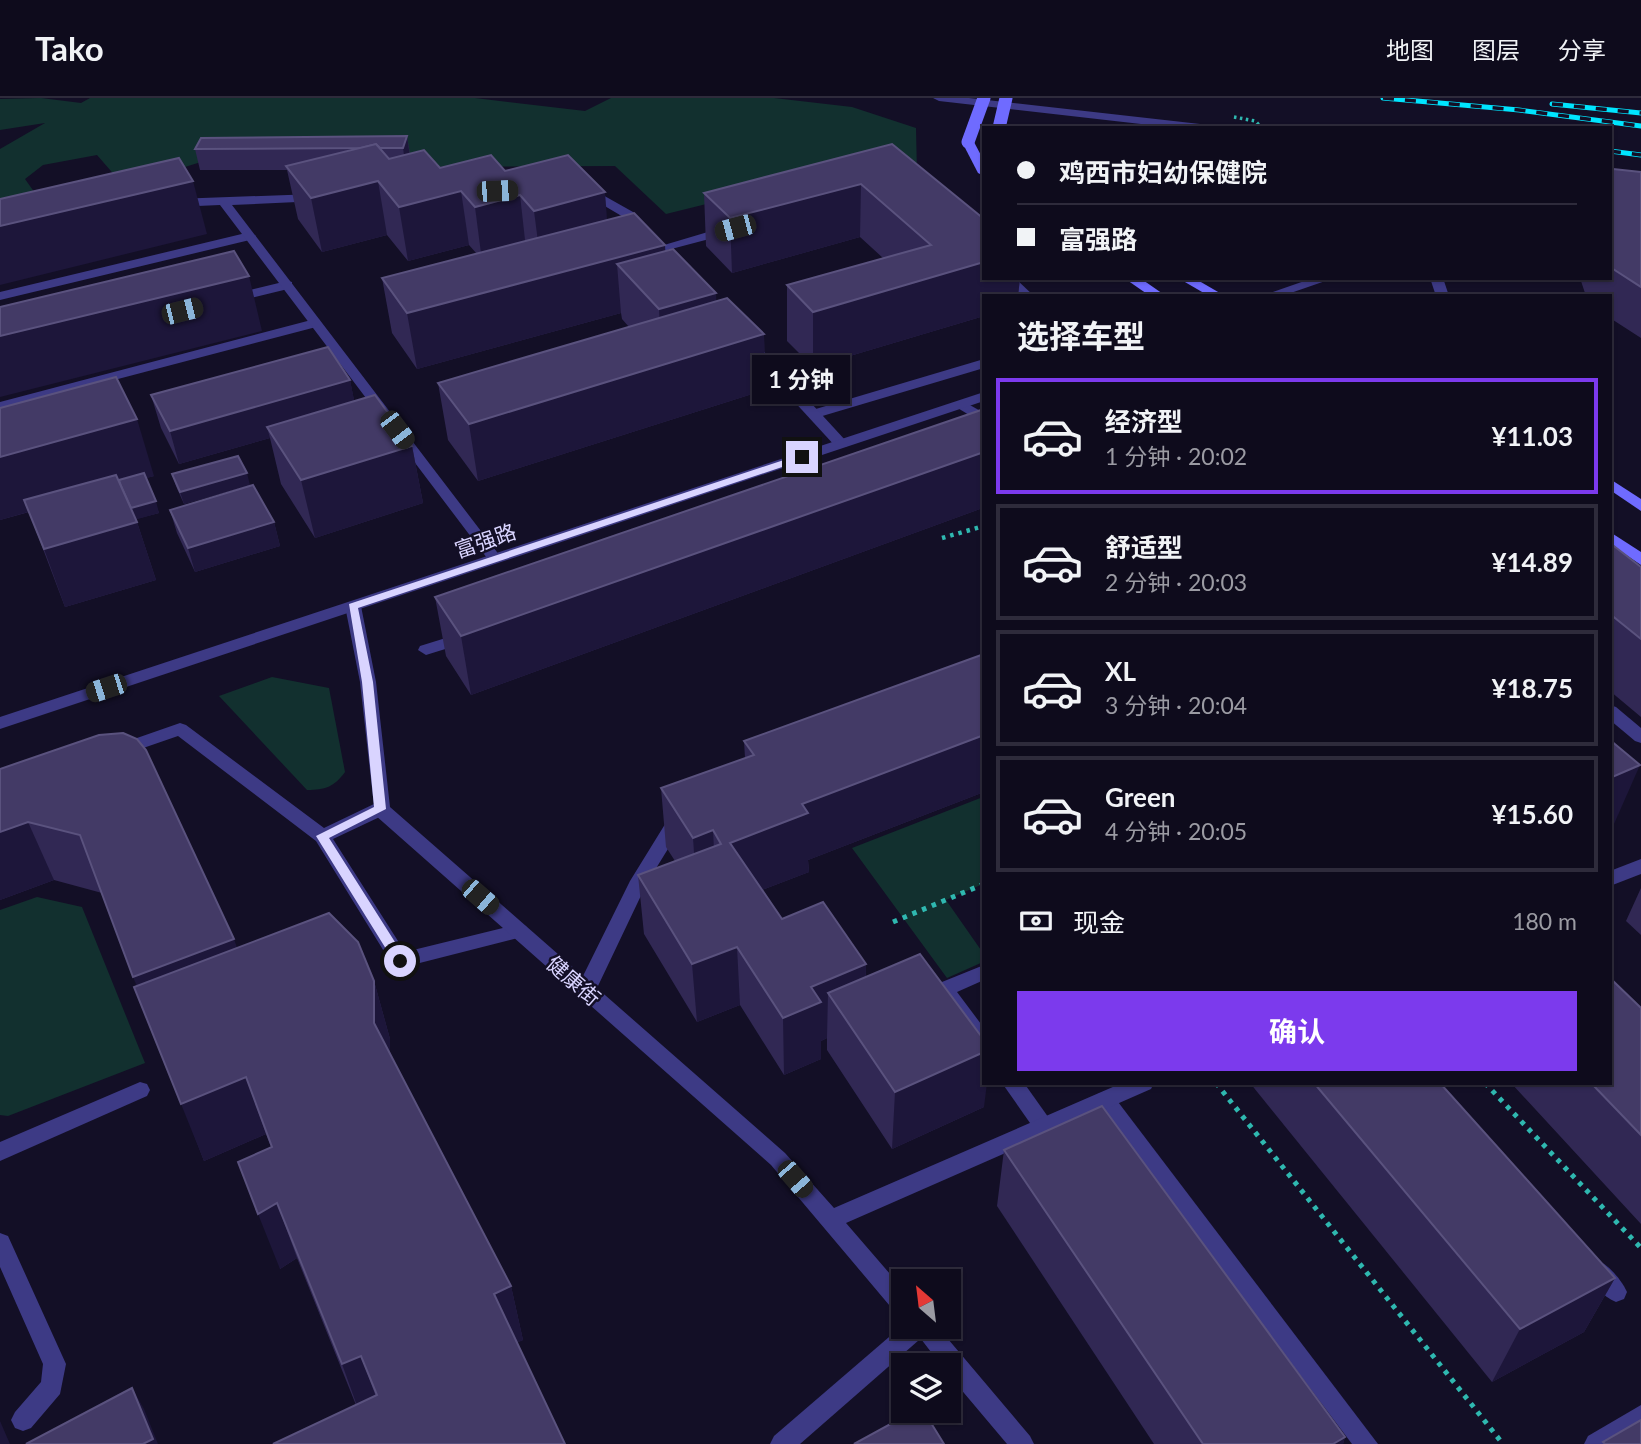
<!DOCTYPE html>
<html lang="zh">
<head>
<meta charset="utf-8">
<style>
	body { margin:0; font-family:Lato,"Noto Sans SC",sans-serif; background:#171425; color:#f1f3f6; height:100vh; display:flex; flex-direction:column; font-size:26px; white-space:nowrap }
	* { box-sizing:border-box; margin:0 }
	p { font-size:23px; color:#9b9ba3 }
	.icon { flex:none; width:38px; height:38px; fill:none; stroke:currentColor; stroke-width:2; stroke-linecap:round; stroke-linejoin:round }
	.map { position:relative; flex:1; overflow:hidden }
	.side { position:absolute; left:982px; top:196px; width:630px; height:791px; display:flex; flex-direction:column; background:#0e0b1c; border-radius:0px; box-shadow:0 2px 5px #0004,0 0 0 2px #2e2b3b }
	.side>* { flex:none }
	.guide { position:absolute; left:982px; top:28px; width:630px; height:154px; border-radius:0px; box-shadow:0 2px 5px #0004,0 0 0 2px #2e2b3b; display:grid; align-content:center; height:154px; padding:0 35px; background:#0e0b1c }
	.needle { width:46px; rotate:332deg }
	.fabs { position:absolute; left:891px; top:1171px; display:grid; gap:14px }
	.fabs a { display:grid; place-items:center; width:70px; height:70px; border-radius:0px; background:#0e0b1c; box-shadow:0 2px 5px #0004,0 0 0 2px #2e2b3b; font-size:35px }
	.end { position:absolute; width:32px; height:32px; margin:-16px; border:9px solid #d9d4ff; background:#111; box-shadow:0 0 0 4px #111 }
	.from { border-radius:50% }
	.bubble { position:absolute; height:49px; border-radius:0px; background:#0e0b1c; box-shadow:0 2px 5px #0004,0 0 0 2px #2e2b3b; font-size:23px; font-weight:700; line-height:49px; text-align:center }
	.car { position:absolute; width:21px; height:42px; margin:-21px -10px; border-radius:9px; box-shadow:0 0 5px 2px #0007; background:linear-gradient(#222 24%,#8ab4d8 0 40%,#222 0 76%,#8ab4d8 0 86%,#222 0) }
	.guide b { display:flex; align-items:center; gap:24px; height:66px; font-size:26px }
	.guide b+b { border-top:2px solid #2e2b3b }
	.guide i { width:18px; height:18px; background:#f1f3f6 }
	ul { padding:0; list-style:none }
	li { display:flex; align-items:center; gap:21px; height:116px; margin:0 14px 10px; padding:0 21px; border:4px solid #2e2b3b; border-radius:0px }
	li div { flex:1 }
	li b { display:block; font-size:26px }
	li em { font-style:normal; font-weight:700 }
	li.selected { border-color:#7c3aed }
	li>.icon { width:63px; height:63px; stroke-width:1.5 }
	h2 { padding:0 35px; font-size:32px; line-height:84px }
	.pay { display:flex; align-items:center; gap:18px; height:77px; padding:0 35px; font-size:26px }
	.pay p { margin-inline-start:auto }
	.button { display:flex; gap:14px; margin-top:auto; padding:14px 35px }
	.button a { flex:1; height:80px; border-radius:0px; background:#7c3aed; color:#fff; font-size:28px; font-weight:700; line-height:80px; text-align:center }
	header { display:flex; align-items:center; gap:42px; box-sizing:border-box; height:98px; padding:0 35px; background:#0e0b1c; border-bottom:2px solid #2e2b3b }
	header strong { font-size:33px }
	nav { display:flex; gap:38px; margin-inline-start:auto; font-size:24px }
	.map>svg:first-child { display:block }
	.green { fill:#12302f }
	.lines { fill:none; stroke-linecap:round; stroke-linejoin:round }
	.path-far2 { stroke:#2fb8b0; stroke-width:3.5; stroke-dasharray:2.5 3.5; stroke-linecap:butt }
	.path-far1 { stroke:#2fb8b0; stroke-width:4.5; stroke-dasharray:3.5 5; stroke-linecap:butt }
	.path { stroke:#2fb8b0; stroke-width:5; stroke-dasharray:4.5 6; stroke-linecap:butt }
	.service { fill:#3d3a85; fill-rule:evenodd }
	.minor { fill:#3d3a85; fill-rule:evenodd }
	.tertiary { fill:#3d3a85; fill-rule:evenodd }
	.secondary { fill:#6f6bff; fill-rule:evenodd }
	.rail-casing { stroke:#00e5ff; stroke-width:5 }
	.rail { stroke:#130f26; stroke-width:3.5; stroke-dasharray:11; stroke-linecap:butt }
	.secondary-bridge { stroke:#6f6bff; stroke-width:13 }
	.wall { fill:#312854 }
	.shaded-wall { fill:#1d163a }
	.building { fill:#433a66; stroke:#5a527e; stroke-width:2 }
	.route { fill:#d9d4ff }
	.labels { text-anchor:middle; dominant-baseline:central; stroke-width:5; stroke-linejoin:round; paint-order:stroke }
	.street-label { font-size:21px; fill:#d9d4ff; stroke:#130f26 }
</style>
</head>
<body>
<header>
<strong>Tako</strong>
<nav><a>地图</a><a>图层</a><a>分享</a></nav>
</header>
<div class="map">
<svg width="1641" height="1346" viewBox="0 0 1641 1346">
	<rect width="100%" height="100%" fill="#130f26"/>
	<!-- green -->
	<g class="green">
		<polygon points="41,0 81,5 90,0 475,0 585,13 611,0 774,0 852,9 916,30 917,77 865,67 666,116 615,68 377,69 233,54 124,88 97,57 43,67 25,81 52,119 0,132 0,51 45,25 0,32 0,1"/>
		<path d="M272 579 329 590 345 674C334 689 325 692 307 692L219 598Z"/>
		<polygon points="983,699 983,786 946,802 983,855 983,864 947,880 852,750"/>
		<polygon points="37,799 82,809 145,965 8,1018 0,1017 0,812"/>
	</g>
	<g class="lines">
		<!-- path-far2 -->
		<polyline class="path-far2" points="1234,19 1255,23 1262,30"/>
		<!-- path-far1 -->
		<polyline class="path-far1" points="942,440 984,428"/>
		<!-- path -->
		<g class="path">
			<polyline points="893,824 984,786"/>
			<polyline points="1216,985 1503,1346"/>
			<polyline points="1485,985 1641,1150"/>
		</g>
		<!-- service -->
		<g class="service">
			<polygon points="728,128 732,129 732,135 660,154 654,150"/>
			<polygon points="250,134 256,138 254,141 0,202 0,194"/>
			<polygon points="1001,180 1015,180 1034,198 1020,198"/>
			<polygon points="287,183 292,184 292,190 231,205 224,201 226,198"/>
			<polygon points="315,221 320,222 320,228 0,312 0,304"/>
			<polygon points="984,261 984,270 819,319 814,320 807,316 809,313"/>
			<polygon points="465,534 473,539 471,543 426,557 418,552 420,548"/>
			<polygon points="180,625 186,627 324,730 374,706 386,706 389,711 386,716 333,741 405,854 519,826 526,828 528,833 526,838 400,870 393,868 316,743 178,638 120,658 111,652 114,648"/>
			<polygon points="984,867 984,882 957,894 984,930 984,954 977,952 934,891 937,886"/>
			<polygon points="140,984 147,986 150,992 147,998 0,1063 0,1044"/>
			<polygon points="1002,985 1024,985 1051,1023 1054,1029 1051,1035 1044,1038 1037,1035"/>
			<polygon points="1105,993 1112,996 1378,1346 1352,1346 1098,1008 1095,1002 1098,996"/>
			<polygon points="0,1135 8,1138 66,1266 60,1296 31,1330 23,1333 15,1330 11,1322 15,1314 41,1284 43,1266 0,1169"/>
			<path d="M1595 1161C1608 1166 1621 1181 1627 1194L1624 1201 1616 1204C1603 1199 1590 1184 1584 1171L1587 1164Z"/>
			<polygon points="903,1227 930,1228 927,1235 800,1346 770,1346 774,1338"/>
		</g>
		<!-- minor -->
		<g class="minor">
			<polygon points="585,87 633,114 648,130 648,136 640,136 625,120 581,94 579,91"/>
			<polygon points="315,96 319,97 319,103 232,107 500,458 503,461 500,464 490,464 220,107 175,109 169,105 175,101"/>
			<polygon points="1430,180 1443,180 1449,198 1436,198"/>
			<polygon points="749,242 754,243 846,343 848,346 846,349 836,349 744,249 742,246"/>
			<polygon points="961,302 984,315 984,326 956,309 954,306"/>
			<polygon points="353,503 361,508 376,584 390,709 583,878 630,783 667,723 679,718 685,720 688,725 679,733 647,785 597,890 785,1055 834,1110 1122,985 1154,985 1151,991 846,1125 903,1191 903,1217 895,1214 771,1067 375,717 360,584 345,508"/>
			<polygon points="1610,607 1616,609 1641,630 1641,645 1635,643 1610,622"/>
			<polygon points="1641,761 1641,776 1610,788 1610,773"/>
			<polygon points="911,1228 937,1228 1030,1338 1034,1346 1007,1346 948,1276 948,1267 941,1267"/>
			<polygon points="1641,1307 1641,1331 1617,1346 1584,1346 1588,1338"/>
		</g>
		<!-- tertiary -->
		<g class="tertiary">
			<polygon points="933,0 969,0 1209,27 1215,30 1176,30 939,3"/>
			<polygon points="1313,180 1334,180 1282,198 1261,198"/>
			<polygon points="984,294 984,303 0,631 0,619"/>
		</g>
		<!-- secondary -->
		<g class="secondary">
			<polygon points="964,42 974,44 984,63 984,78 978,75 962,44"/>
			<polygon points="1124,180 1140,180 1166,198 1150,198"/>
			<polygon points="1178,180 1194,180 1225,198 1209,198"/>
			<polygon points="1610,381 1641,401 1641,413 1610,392"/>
			<polygon points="1610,434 1641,454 1641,467 1610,446"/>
		</g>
		<defs>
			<g id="rail">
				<polyline points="1383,0 1519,12 1641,28"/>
				<polyline points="1552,6 1641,15"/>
				<polyline points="1610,53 1641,57"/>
			</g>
		</defs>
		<!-- rail casing -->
		<use href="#rail" class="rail-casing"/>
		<!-- rail -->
		<use href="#rail" class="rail"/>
		<!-- secondary-bridge -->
		<g class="secondary-bridge">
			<polyline points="999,30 1006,0"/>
			<polyline points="968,44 984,0"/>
		</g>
	</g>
	<!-- wall -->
	<g class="wall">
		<polygon points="407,38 410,56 440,70 505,73 607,122 665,147 665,153 716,195 716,203 764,236 765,292 478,383 448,342 438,285 629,229 622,221 621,215 417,271 392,235 382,180 477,156 469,147 408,163 387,137 322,154 298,121 287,72 200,72 195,51"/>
		<polygon points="892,46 984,180 1020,180 1018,198 984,198 984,218 813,269 787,243 787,187 883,160 860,139 732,175 706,148 704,95"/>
		<polygon points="1610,72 1641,74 1641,240 1610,220 1610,198 1586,198 1580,180 1610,180"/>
		<polygon points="350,282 354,303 412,348 423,405 315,440 281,386 270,340 179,366 161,330 151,297"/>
		<polygon points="0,310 154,378 146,380 159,415 136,421 156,482 65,509 29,414 0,422"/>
		<polygon points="984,311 984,415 980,411 471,597 446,558 435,499"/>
		<polygon points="172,376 250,387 184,406 176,388"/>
		<polygon points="170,412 274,424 280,448 195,474 177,435"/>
		<polygon points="1610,445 1641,469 1641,619 1610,593"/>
		<polygon points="984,556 984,694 808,762 809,774 762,792 782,821 866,866 866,879 984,1009 892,1051 827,952 827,940 821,943 821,961 784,977 740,907 697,924 644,836 638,777 675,763 666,749 661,690 745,660 744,643"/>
		<polygon points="0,671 237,850 374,883 390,941 389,955 511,1188 523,1242 356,1307 297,1160 280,1171 271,1049 266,1036 204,1063 102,795 54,782 0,802"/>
		<polygon points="1641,790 1641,837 1626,823"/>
		<polygon points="1641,910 1641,1126 1511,985 1610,985"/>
		<polygon points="1250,985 1440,985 1615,1180 1584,1234 1492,1284"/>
		<polygon points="1004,1052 1345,1339 1343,1346 1154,1346 997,1108"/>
	</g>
	<!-- shaded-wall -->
	<g class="shaded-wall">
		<polygon points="407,38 410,59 406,71 403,50"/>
		<polygon points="193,83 207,136 0,187 0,128"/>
		<polygon points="378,83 387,137 322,154 311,100"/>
		<polygon points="861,86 860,139 732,175 730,120"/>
		<polygon points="461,93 469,147 408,163 399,109"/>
		<polygon points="605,94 609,148 541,167 534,113"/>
		<polygon points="520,97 526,151 482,163 475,109"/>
		<polygon points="665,147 668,202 617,166 621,215 417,271 407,215"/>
		<polygon points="984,164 984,180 1020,180 1018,198 984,198 984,218 813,269 813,214"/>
		<polygon points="249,178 262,233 0,299 0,238"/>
		<polygon points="716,195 719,250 662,267 659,211"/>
		<polygon points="764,236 765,292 478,383 469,326"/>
		<polygon points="350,282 357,316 267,329 270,340 179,366 170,333"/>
		<polygon points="137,321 154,378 0,422 0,359"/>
		<polygon points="412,348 423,405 315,440 301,382"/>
		<polygon points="984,354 980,411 471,597 461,538"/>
		<polygon points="247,375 250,387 184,406 180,394"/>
		<polygon points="156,403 159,415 113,428 109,416"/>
		<polygon points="137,424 156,482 65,509 44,451"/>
		<polygon points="274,424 280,448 195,474 188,450"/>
		<polygon points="984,637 984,694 808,762 809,774 733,803 730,745 802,706"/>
		<polygon points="1640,667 1614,726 1610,728 1610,680"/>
		<polygon points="0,708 28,724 54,782 0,802"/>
		<polygon points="713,732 716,791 697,798 693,740"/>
		<polygon points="234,841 254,899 157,937 133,879"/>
		<polygon points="737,849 740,907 697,924 692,866"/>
		<polygon points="866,866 865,924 828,895 827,940 821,943 821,961 784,977 783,920 811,889"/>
		<polygon points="374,883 390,941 389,982 374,925"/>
		<polygon points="984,954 984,985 987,985 984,1009 892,1051 895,994"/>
		<polygon points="246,979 266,1036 204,1063 181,1006"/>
		<polygon points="277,1105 297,1160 280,1171 258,1116"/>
		<polygon points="1615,1180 1584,1234 1492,1284 1520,1231"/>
		<polygon points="511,1188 523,1242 507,1250 494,1196"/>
		<polygon points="361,1258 380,1310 361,1319 342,1266"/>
		<polygon points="132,1290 144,1311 158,1346 143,1346"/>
		<polygon points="0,1323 10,1346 0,1346"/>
		<polygon points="1345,1339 1343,1346 1333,1346"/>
	</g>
	<!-- building -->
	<g class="building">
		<polygon points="407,38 403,50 380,50 376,46 361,50 195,51 201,40"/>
		<polygon points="376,46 389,61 424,52 440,70 491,57 505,73 568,57 605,94 534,113 520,97 475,109 461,93 399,109 378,83 311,100 286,68"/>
		<polygon points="892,46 984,121 984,164 813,214 787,187 931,147 861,86 730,120 704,95"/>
		<polygon points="179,60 193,83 0,128 0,101"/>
		<polygon points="1613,71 1641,74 1641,189 1610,169 1610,72"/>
		<polygon points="634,115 665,147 407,215 382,180"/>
		<polygon points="673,151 716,195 659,211 617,166"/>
		<polygon points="234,153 249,178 0,238 0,209"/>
		<polygon points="727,200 764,236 469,326 438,285"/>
		<polygon points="328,249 350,282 170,333 151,297"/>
		<polygon points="116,279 137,321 0,359 0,310"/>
		<polygon points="375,297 412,348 301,382 267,329"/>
		<polygon points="984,311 984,354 461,538 435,499"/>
		<polygon points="238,358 247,375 180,394 172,376"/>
		<polygon points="144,375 156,403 131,410 121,388 119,382"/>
		<polygon points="116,377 137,424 44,451 24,402"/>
		<polygon points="253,387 274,424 188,450 170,412"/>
		<polygon points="1610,445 1641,469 1641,541 1610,516"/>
		<polygon points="984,556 984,637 802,706 808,715 730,745 782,821 823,804 866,866 811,889 821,904 783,920 737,849 692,866 638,777 721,746 713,732 693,740 661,690 754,657 744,643"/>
		<polygon points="123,635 137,641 146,652 234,841 133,879 80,737 28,724 0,734 0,671 99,637"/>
		<polygon points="1610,642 1640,667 1610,680"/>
		<polygon points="329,815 358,844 374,883 374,925 511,1188 494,1196 565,1346 273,1346 377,1297 361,1258 342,1266 277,1105 258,1116 238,1064 272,1049 246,979 181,1006 134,889"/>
		<polygon points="920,856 984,942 984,954 895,994 828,895"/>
		<polygon points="1610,880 1641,910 1641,1037 1591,985 1610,985"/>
		<polygon points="1314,985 1440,985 1615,1180 1520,1231"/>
		<polygon points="1102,1008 1345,1339 1333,1346 1203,1346 1004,1052"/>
		<polygon points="132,1290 153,1341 143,1346 26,1346"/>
		<polygon points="916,1312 923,1312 944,1346 854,1346"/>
		<polygon points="1641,1322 1641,1346 1605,1346 1603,1344"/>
	</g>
	<!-- route -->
	<polygon class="route" points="802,356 807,359 806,361 358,510 373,584 386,711 329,740 407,863 405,867 396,867 316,738 374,709 362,584 349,506"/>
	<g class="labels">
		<!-- street labels -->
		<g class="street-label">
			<text transform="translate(485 442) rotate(-19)">富强路</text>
			<text transform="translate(574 882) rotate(41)">健康街</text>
		</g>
	</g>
</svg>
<div class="fabs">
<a><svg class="needle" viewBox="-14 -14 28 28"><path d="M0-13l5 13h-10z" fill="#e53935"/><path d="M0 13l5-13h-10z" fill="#9b9ba3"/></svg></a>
<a><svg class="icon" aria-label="layers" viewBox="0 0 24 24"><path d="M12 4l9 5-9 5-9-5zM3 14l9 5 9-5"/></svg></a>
</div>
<i class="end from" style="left:400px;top:863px"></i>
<i class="end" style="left:802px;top:359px"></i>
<div class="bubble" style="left:752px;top:257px;width:98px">1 分钟</div>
<i class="car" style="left:497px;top:93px;rotate:88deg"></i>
<i class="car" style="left:735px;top:130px;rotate:255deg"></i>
<i class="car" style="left:182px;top:213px;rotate:76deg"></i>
<i class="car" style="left:397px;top:332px;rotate:143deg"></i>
<i class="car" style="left:106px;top:590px;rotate:252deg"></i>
<i class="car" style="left:480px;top:799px;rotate:131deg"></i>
<i class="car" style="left:795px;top:1081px;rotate:139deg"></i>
<div class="guide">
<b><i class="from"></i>鸡西市妇幼保健院</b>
<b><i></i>富强路</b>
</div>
<section class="side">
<h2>选择车型</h2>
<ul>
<li class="selected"><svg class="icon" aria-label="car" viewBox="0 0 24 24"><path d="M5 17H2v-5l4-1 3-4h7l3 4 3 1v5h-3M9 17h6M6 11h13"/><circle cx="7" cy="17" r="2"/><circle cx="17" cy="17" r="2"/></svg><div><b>经济型</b><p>1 分钟 · 20:02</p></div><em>¥11.03</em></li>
<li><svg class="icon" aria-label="car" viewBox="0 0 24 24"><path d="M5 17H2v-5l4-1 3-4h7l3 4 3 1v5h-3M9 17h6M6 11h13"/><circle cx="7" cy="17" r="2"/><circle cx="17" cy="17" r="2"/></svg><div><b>舒适型</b><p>2 分钟 · 20:03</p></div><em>¥14.89</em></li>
<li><svg class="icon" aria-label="car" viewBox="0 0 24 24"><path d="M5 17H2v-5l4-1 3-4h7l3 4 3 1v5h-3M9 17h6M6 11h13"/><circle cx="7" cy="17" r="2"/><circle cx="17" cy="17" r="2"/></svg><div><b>XL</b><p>3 分钟 · 20:04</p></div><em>¥18.75</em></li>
<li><svg class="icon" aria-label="car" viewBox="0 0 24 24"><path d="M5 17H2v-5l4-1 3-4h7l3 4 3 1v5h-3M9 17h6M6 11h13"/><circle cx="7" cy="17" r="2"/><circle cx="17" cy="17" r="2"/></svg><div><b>Green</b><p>4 分钟 · 20:05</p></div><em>¥15.60</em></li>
</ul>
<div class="pay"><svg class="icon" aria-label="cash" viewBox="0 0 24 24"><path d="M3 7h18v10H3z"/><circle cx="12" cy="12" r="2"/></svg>现金<p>180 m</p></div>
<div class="button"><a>确认</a></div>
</section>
</div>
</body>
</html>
